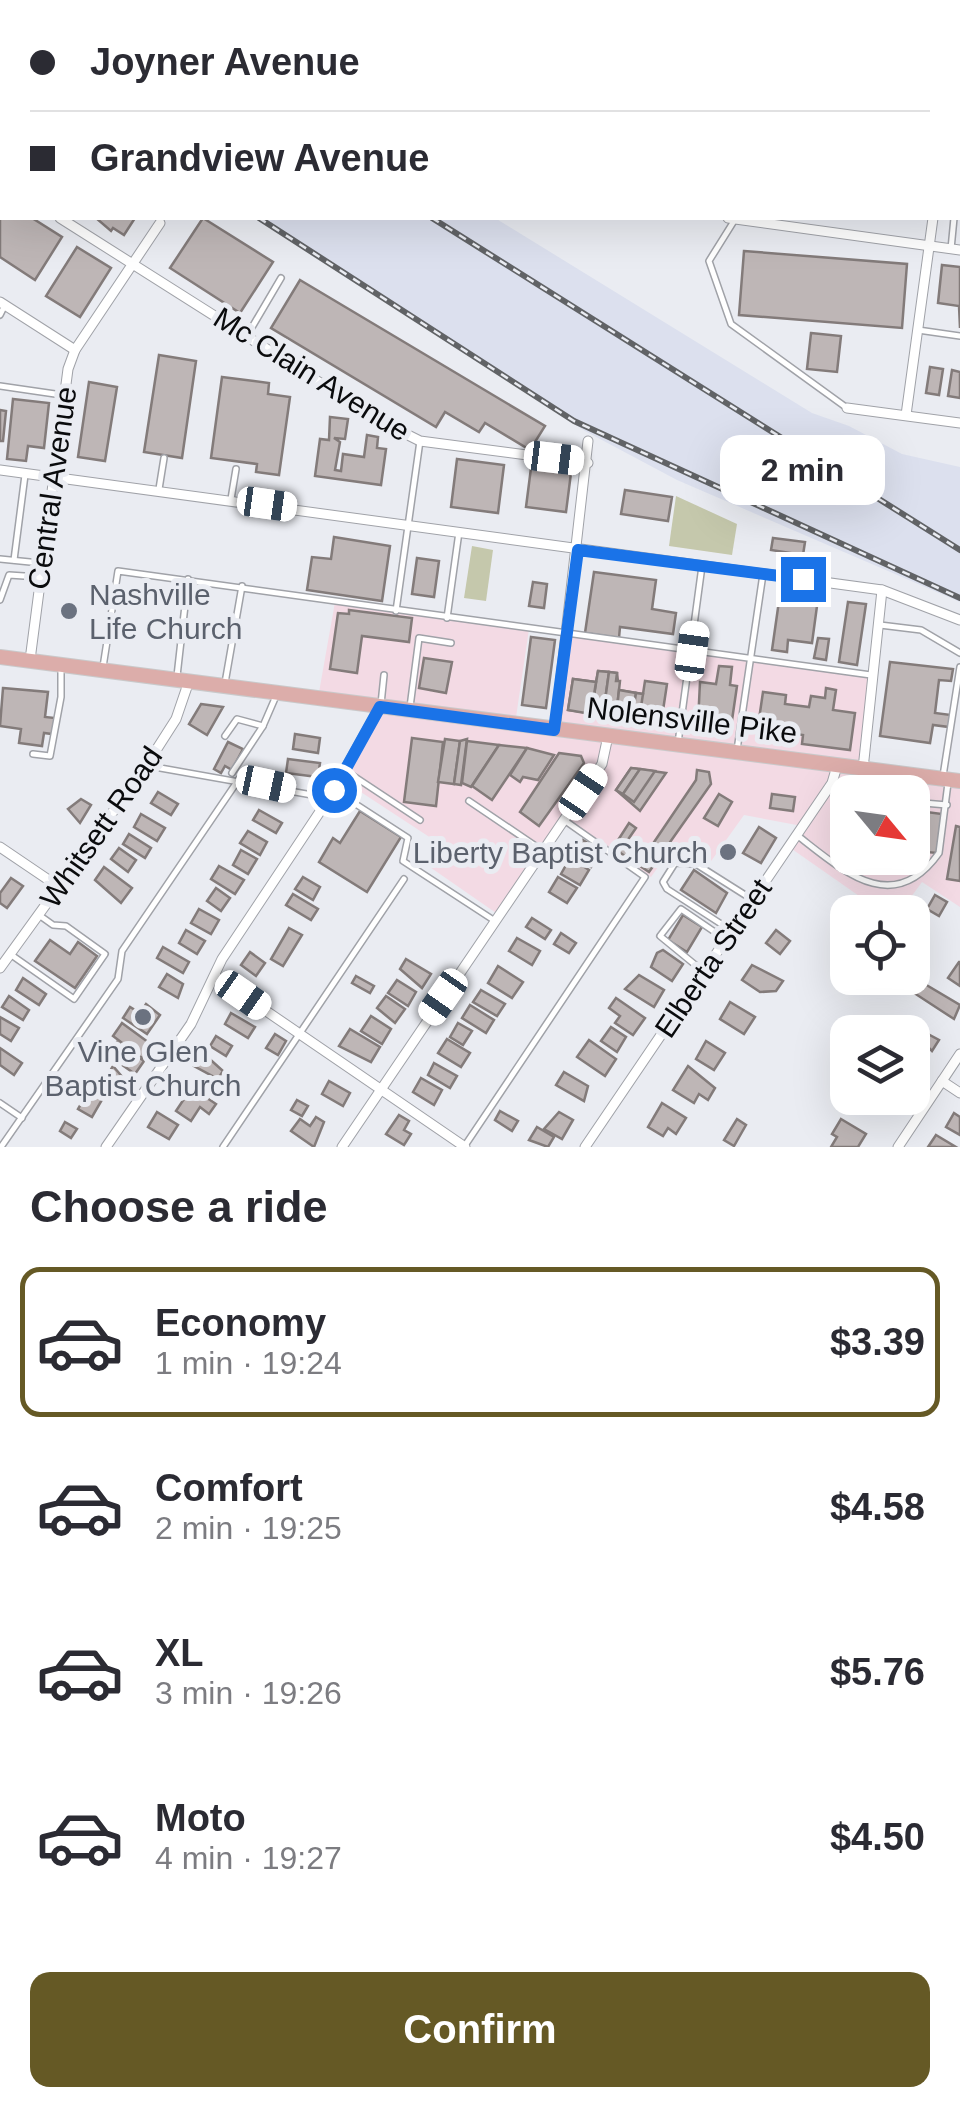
<!DOCTYPE html>
<html lang="en">
<head>
<meta charset="utf-8">
<style>
	body { margin:0; font-family:Helvetica,sans-serif; background:#f2f2f3; color:#2b2b33; height:100vh; display:flex; flex-direction:column; font-size:38px; white-space:nowrap }
	* { box-sizing:border-box; margin:0 }
	p { font-size:32px; color:#7c7c81 }
	.icon { flex:none; width:55px; height:55px; fill:none; stroke:currentColor; stroke-width:2; stroke-linecap:round; stroke-linejoin:round }
	.map { position:relative; height:1147px; overflow:hidden }
	.panel { display:flex; flex-direction:column; background:#fff; flex:1 }
	.panel>* { flex:none }
	.banner { position:absolute; left:0px; top:0px; width:960px; height:220px; box-shadow:0 10px 40px #0002; display:grid; align-content:center; height:220px; padding:0 30px; background:#fff }
	.needle { width:65px; rotate:119deg }
	.buttons { position:absolute; left:830px; top:775px; display:grid; gap:20px }
	.buttons a { display:grid; place-items:center; width:100px; height:100px; border-radius:20px; background:#fff; box-shadow:0 10px 40px #0002; font-size:50px }
	.end { position:absolute; width:45px; height:45px; margin:-22px; border:12px solid #1a73e8; background:#fff; box-shadow:0 0 0 5px #fff }
	.from { border-radius:50% }
	.bubble { position:absolute; height:70px; border-radius:20px; background:#fff; box-shadow:0 10px 40px #0002; font-size:32px; font-weight:700; line-height:70px; text-align:center }
	.car { position:absolute; width:30px; height:60px; margin:-30px -15px; border-radius:12px; box-shadow:0 0 8px 2px #0007; background:linear-gradient(#fff 24%,#345 0 40%,#fff 0 76%,#345 0 86%,#fff 0) }
	.banner b { display:flex; align-items:center; gap:35px; height:95px; font-size:38px }
	.banner b+b { border-top:2px solid #e1e1e2 }
	.banner i { width:25px; height:25px; background:#2b2b33 }
	ul { padding:0; list-style:none }
	li { display:flex; align-items:center; gap:30px; height:150px; margin:0 20px 15px; padding:0 10px; border:5px solid transparent; border-radius:20px }
	li div { flex:1 }
	li b { display:block; font-size:38px }
	li em { font-style:normal; font-weight:700 }
	li.on { border-color:#655925 }
	li>.icon { width:90px; height:90px; stroke-width:1.5 }
	h2 { padding:0 30px; font-size:45px; line-height:120px }
	.primary-button { display:flex; gap:20px; margin-top:auto; padding:20px 30px }
	.primary-button a { flex:1; height:115px; border-radius:20px; background:#655925; color:#fff; font-size:40px; font-weight:700; line-height:115px; text-align:center }
	.map>svg:first-child { display:block }
	.commercial { fill:#f3dae4; fill-rule:evenodd }
	.built { fill:#dce0ee }
	.green { fill:#c5c8ac }
	.building { fill:#beb6b6; stroke:#837b7a; stroke-width:2.5 }
	.lines { fill:none; stroke-linecap:round; stroke-linejoin:round }
	.service-casing { stroke:#a0a2a8; stroke-width:8 }
	.minor-casing { stroke:#a0a2a8; stroke-width:11 }
	.primary-casing { stroke:#c9c9ca; stroke-width:16 }
	.service { stroke:#fff; stroke-width:5 }
	.minor { stroke:#fff; stroke-width:9 }
	.primary { stroke:#dcadaa; stroke-width:14 }
	.rail-casing { stroke:#616366; stroke-width:6 }
	.rail { stroke:#eaecf2; stroke-width:2.5; stroke-dasharray:8; stroke-linecap:butt }
	.route { stroke:#1a73e8; stroke-width:12 }
	.worship-dot { fill:#6b7280; stroke:#eaecf2; stroke-width:4 }
	.labels { text-anchor:middle; dominant-baseline:central; stroke-width:10; stroke-linejoin:round; paint-order:stroke }
	.street-label { font-size:30px; fill:#0a0b0d; stroke:#eaecf2 }
	.worship-label { font-size:30px; fill:#5b616d; stroke:#eaecf2; text-anchor:start }
</style>
</head>
<body>
<div class="map">
<svg width="960" height="1147" viewBox="0 0 960 1147">
	<rect width="100%" height="100%" fill="#eaecf2"/>
	<!-- commercial -->
	<path class="commercial" d="M335 602 529 629 515 724 555 729 567 634 871 675 863 769 960 781V907L922 882 900 912H882L789 847 802 826 744 815 709 864 675 843 651 877 564 820 499 915 424 863 437 842 341 779 380 707 318 698ZM848 792H912V858H848Z"/>
	<!-- built -->
	<g class="built">
		<polygon points="0,0 157,0 161,2 2,2 2,60"/>
		<polygon points="255,218 495,218 812,413 849,426 902,454 960,467 960,602 677,480 585,431"/>
	</g>
	<!-- green -->
	<g class="green">
		<polygon points="676,496 737,524 732,555 669,546"/>
		<polygon points="472,546 493,550 486,601 464,598"/>
	</g>
	<!-- building -->
	<g class="building">
		<polygon points="349,0 405,0 406,2 349,2"/>
		<polygon points="0,197 2,218 32,218 62,237 35,280 0,257"/>
		<polygon points="96,218 135,218 124,235 113,228 111,231"/>
		<polygon points="203,218 273,262 240,313 170,268"/>
		<polygon points="77,247 111,268 80,317 46,296"/>
		<polygon points="744,251 907,264 902,328 739,315"/>
		<polygon points="942,265 960,267 960,328 959,306 938,303"/>
		<polygon points="300,280 545,426 530,450 485,423 479,432 445,412 436,427 271,328"/>
		<polygon points="811,333 841,336 837,372 807,369"/>
		<polygon points="159,355 196,361 182,458 144,452"/>
		<polygon points="930,367 943,369 939,395 926,393"/>
		<polygon points="952,370 960,372 960,398 948,396"/>
		<polygon points="222,377 269,383 268,394 290,397 279,475 256,472 257,464 211,458"/>
		<polygon points="89,382 117,387 105,461 78,457"/>
		<polygon points="13,399 49,403 44,448 28,446 26,461 7,459"/>
		<polygon points="0,410 6,411 3,441 0,441"/>
		<polygon points="330,417 348,419 345,439 334,438 340,442 335,470 341,471 343,454 364,457 367,435 378,437 377,448 386,449 381,485 315,476 320,439 329,440"/>
		<polygon points="457,459 504,465 498,513 451,507"/>
		<polygon points="531,468 571,473 566,512 526,507"/>
		<polygon points="625,490 672,497 668,521 621,514"/>
		<polygon points="334,537 390,546 382,601 307,590 312,557 331,559"/>
		<polygon points="773,538 805,542 803,555 771,550"/>
		<polygon points="417,558 439,561 434,597 412,594"/>
		<polygon points="594,572 656,580 652,609 676,613 673,634 620,627 619,638 585,633"/>
		<polygon points="533,582 547,584 544,608 529,606"/>
		<polygon points="779,601 817,606 812,643 788,640 787,652 772,650"/>
		<polygon points="848,602 866,604 857,665 839,662"/>
		<polygon points="349,610 412,618 409,642 362,636 357,673 330,669 338,613 349,614"/>
		<polygon points="531,637 555,640 546,708 522,705"/>
		<polygon points="818,638 829,639 826,660 814,658"/>
		<polygon points="424,658 452,662 446,693 419,688"/>
		<polygon points="890,662 953,669 951,681 939,680 935,713 951,715 949,727 933,725 930,743 880,736"/>
		<polygon points="719,666 732,667 730,685 737,686 731,727 698,723 700,682 716,684"/>
		<polygon points="598,671 617,673 619,690 643,694 645,681 667,684 662,717 640,714 639,720 568,710 573,679 596,682"/>
		<polygon points="598,671 609,672 603,715 591,714"/>
		<polygon points="609,672 617,673 616,681 620,681 616,717 603,715"/>
		<polygon points="573,679 596,682 591,714 568,710"/>
		<polygon points="3,688 48,692 45,717 55,718 52,734 44,733 42,746 19,743 21,729 0,726"/>
		<polygon points="826,688 836,690 833,710 855,713 850,750 802,744 803,735 781,732 780,740 757,733 763,692 786,695 785,704 809,707 811,696 825,698"/>
		<polygon points="619,690 636,693 632,719 616,717"/>
		<polygon points="636,693 643,694 639,720 632,719"/>
		<polygon points="201,704 223,707 207,735 189,724"/>
		<polygon points="295,734 320,738 318,753 293,749"/>
		<polygon points="412,738 443,742 436,806 404,802"/>
		<polygon points="445,739 460,741 454,784 438,782"/>
		<polygon points="467,739 461,785 454,784 460,741"/>
		<polygon points="467,741 499,745 471,787 462,783"/>
		<polygon points="228,742 243,749 232,770 225,766 221,773 214,769"/>
		<polygon points="499,745 527,748 492,800 472,786"/>
		<polygon points="527,748 554,755 538,780 523,777 520,782 510,775"/>
		<polygon points="559,753 581,756 584,763 539,826 520,812"/>
		<polygon points="288,759 320,763 318,777 286,773"/>
		<polygon points="631,768 666,773 640,811 616,790"/>
		<polygon points="631,768 640,769 623,794 616,790"/>
		<polygon points="640,769 655,771 634,802 623,794"/>
		<polygon points="697,770 709,772 711,784 649,872 613,848 629,823 636,828 627,841 646,854 696,780"/>
		<polygon points="158,792 178,804 171,815 151,803"/>
		<polygon points="719,794 732,802 718,826 704,818"/>
		<polygon points="772,794 795,797 793,811 770,808"/>
		<polygon points="81,799 91,805 80,823 68,809"/>
		<polygon points="259,810 282,823 276,833 253,820"/>
		<polygon points="360,811 401,837 367,892 319,862 333,838 340,843"/>
		<polygon points="919,811 942,814 937,853 927,852 925,861 914,860 913,873 851,861 851,858 912,858 912,814"/>
		<polygon points="141,814 165,828 157,841 134,827"/>
		<polygon points="837,815 848,816 848,851 832,849"/>
		<polygon points="956,826 960,827 960,881 947,879"/>
		<polygon points="759,827 776,838 761,863 743,853"/>
		<polygon points="248,831 267,842 260,855 240,843"/>
		<polygon points="129,834 151,848 145,858 123,844"/>
		<polygon points="583,840 601,851 591,867 573,856"/>
		<polygon points="119,848 136,860 128,872 111,859"/>
		<polygon points="241,850 257,859 248,874 233,865"/>
		<polygon points="570,858 589,870 580,885 561,874"/>
		<polygon points="219,866 244,880 235,894 211,879"/>
		<polygon points="104,867 132,888 121,903 95,880"/>
		<polygon points="694,870 727,893 716,913 681,890"/>
		<polygon points="303,877 320,887 313,900 295,889"/>
		<polygon points="558,877 577,888 567,903 549,892"/>
		<polygon points="11,878 23,886 7,908 0,903 0,893"/>
		<polygon points="216,888 230,898 221,911 207,901"/>
		<polygon points="293,894 318,909 311,920 286,905"/>
		<polygon points="935,895 947,902 939,916 927,909"/>
		<polygon points="199,909 219,920 211,934 191,923"/>
		<polygon points="683,915 702,927 687,952 668,940"/>
		<polygon points="532,918 551,930 545,939 526,927"/>
		<polygon points="289,928 302,935 283,966 271,959"/>
		<polygon points="186,930 205,941 197,954 179,943"/>
		<polygon points="776,930 790,941 780,954 766,943"/>
		<polygon points="561,933 576,943 569,953 554,944"/>
		<polygon points="517,938 540,951 532,965 509,951"/>
		<polygon points="50,940 70,954 78,942 97,956 75,988 35,961"/>
		<polygon points="163,947 189,962 183,973 157,958"/>
		<polygon points="663,950 683,964 672,981 651,967 657,953"/>
		<polygon points="250,952 265,963 256,976 241,965"/>
		<polygon points="406,959 431,974 422,988 400,969"/>
		<polygon points="959,962 960,962 960,986 948,978"/>
		<polygon points="752,965 783,981 776,991 760,992 742,980"/>
		<polygon points="498,966 523,982 512,998 488,983"/>
		<polygon points="167,974 183,984 178,998 159,987"/>
		<polygon points="639,975 664,990 654,1007 625,989"/>
		<polygon points="356,976 374,986 370,993 352,983"/>
		<polygon points="23,978 46,994 39,1005 16,990"/>
		<polygon points="397,980 416,992 408,1006 388,993"/>
		<polygon points="918,980 960,1005 954,1019 911,991"/>
		<polygon points="481,990 505,1004 497,1016 473,1002"/>
		<polygon points="9,996 29,1010 23,1020 2,1007"/>
		<polygon points="386,996 405,1009 395,1023 377,1008"/>
		<polygon points="616,998 645,1018 633,1035 615,1023 620,1016 609,1008"/>
		<polygon points="730,1002 755,1017 744,1034 720,1019"/>
		<polygon points="146,1004 160,1015 147,1034 123,1018 130,1007 140,1013"/>
		<polygon points="470,1005 494,1020 486,1033 462,1018"/>
		<polygon points="231,1013 255,1027 248,1038 225,1024"/>
		<polygon points="371,1016 391,1029 382,1044 361,1031"/>
		<polygon points="0,1017 19,1028 11,1041 0,1034"/>
		<polygon points="898,1018 939,1040 932,1051 929,1048 925,1054 912,1046 912,1032 878,1032 884,1022 892,1027"/>
		<polygon points="122,1023 152,1045 142,1058 113,1036"/>
		<polygon points="458,1023 472,1031 463,1045 450,1037"/>
		<polygon points="611,1027 626,1037 617,1052 601,1041"/>
		<polygon points="350,1029 380,1047 371,1062 339,1046"/>
		<polygon points="275,1034 286,1041 278,1055 266,1048"/>
		<polygon points="216,1036 232,1046 226,1056 210,1046"/>
		<polygon points="447,1039 470,1053 461,1067 438,1053"/>
		<polygon points="589,1040 616,1059 605,1076 577,1057"/>
		<polygon points="706,1041 725,1053 714,1070 696,1059"/>
		<polygon points="117,1042 144,1061 135,1074 108,1055"/>
		<polygon points="0,1048 22,1063 14,1075 0,1065"/>
		<polygon points="203,1053 223,1071 218,1079 194,1066"/>
		<polygon points="434,1063 457,1076 450,1088 428,1075"/>
		<polygon points="113,1066 125,1080 117,1093 102,1085"/>
		<polygon points="688,1066 715,1088 708,1100 699,1094 694,1103 673,1090"/>
		<polygon points="564,1072 588,1086 584,1101 556,1085"/>
		<polygon points="198,1078 213,1089 207,1098 216,1104 209,1114 200,1107 191,1121 176,1111"/>
		<polygon points="421,1078 442,1090 434,1105 413,1092"/>
		<polygon points="329,1081 350,1093 343,1106 322,1094"/>
		<polygon points="89,1090 103,1098 92,1117 78,1109"/>
		<polygon points="859,1098 889,1098 891,1099 883,1112"/>
		<polygon points="297,1100 308,1106 302,1116 291,1110"/>
		<polygon points="662,1103 686,1118 676,1134 668,1128 663,1136 648,1127"/>
		<polygon points="500,1111 518,1121 512,1131 495,1120"/>
		<polygon points="157,1112 178,1125 169,1139 148,1127"/>
		<polygon points="559,1112 573,1120 562,1139 544,1129"/>
		<polygon points="954,1113 960,1117 960,1135 946,1127"/>
		<polygon points="399,1115 409,1121 404,1130 411,1134 404,1145 386,1134"/>
		<polygon points="316,1117 324,1122 314,1147 291,1131 300,1119 310,1126"/>
		<polygon points="737,1119 746,1125 734,1146 724,1140"/>
		<polygon points="841,1119 866,1134 858,1147 831,1147 837,1137 832,1134"/>
		<polygon points="65,1122 77,1129 71,1138 60,1131"/>
		<polygon points="537,1127 554,1137 548,1147 529,1140"/>
		<polygon points="936,1135 956,1147 928,1147"/>
	</g>
	<g class="lines">
		<defs>
			<g id="service">
				<polyline points="433,2 434,0"/>
				<polyline points="832,2 832,0"/>
				<polyline points="958,161 960,161"/>
				<polyline points="958,180 958,186"/>
				<polyline points="734,221 709,261 731,324 847,408"/>
				<polyline points="951,249 954,218"/>
				<polyline points="0,315 5,305"/>
				<polyline points="918,330 960,336"/>
				<polyline points="248,334 281,278"/>
				<polyline points="0,386 62,395"/>
				<polyline points="159,489 164,458"/>
				<polyline points="231,499 236,469"/>
				<polyline points="0,559 40,563"/>
				<polyline points="14,560 25,475"/>
				<polyline points="0,600 9,575 39,577"/>
				<polyline points="396,611 420,441"/>
				<polyline points="447,618 459,532"/>
				<polyline points="880,625 921,630 960,653"/>
				<polyline points="103,667 118,571 871,675"/>
				<polyline points="177,676 188,579"/>
				<polyline points="225,683 242,586"/>
				<polyline points="381,704 384,675"/>
				<polyline points="410,707 419,638 451,643"/>
				<polyline points="225,736 237,719 263,726"/>
				<polyline points="678,743 702,566"/>
				<polyline points="737,750 763,574"/>
				<polyline points="33,754 50,756 61,697 61,668"/>
				<polyline points="149,766 329,798"/>
				<polyline points="346,771 420,820"/>
				<polyline points="232,773 263,726 276,696"/>
				<polyline points="943,776 960,667"/>
				<polyline points="334,790 408,838 403,861 495,921"/>
				<polyline points="875,792 879,771"/>
				<polyline points="469,801 543,851"/>
				<polyline points="912,802 947,805"/>
				<path d="M798 836C842 870 893 918 939 853L948 783"/>
				<polyline points="732,931 667,889 663,882 675,863 696,864 753,900"/>
				<polyline points="10,954 74,999 105,954 66,926 53,925 39,915"/>
				<polyline points="704,972 660,936 681,909 725,939"/>
				<polyline points="0,1103 22,1118"/>
				<polyline points="1,1147 118,979 122,951 239,779"/>
				<polyline points="223,1147 404,879"/>
				<polyline points="464,1147 645,877 564,820"/>
			</g>
			<g id="minor">
				<polyline points="527,0 532,2"/>
				<polyline points="312,2 312,0"/>
				<polyline points="958,35 960,17"/>
				<polyline points="958,75 960,75"/>
				<polyline points="0,180 2,182"/>
				<polyline points="60,218 382,422 420,441 588,463"/>
				<polyline points="728,218 960,250"/>
				<polyline points="0,302 75,350"/>
				<polyline points="847,408 960,423"/>
				<polyline points="906,415 933,218"/>
				<polyline points="0,470 882,590 960,620"/>
				<polyline points="30,660 68,369 75,350 160,223"/>
				<polyline points="555,730 588,441"/>
				<polyline points="863,769 882,590"/>
				<polyline points="0,847 59,887"/>
				<polyline points="0,968 146,766 176,719 189,681"/>
				<polyline points="215,976 465,1147"/>
				<polyline points="942,1081 960,1093"/>
				<polyline points="106,1147 191,1024 222,959 329,798 380,707"/>
				<polyline points="342,1147 602,764 608,736"/>
				<polyline points="585,1147 832,783 837,766"/>
				<polyline points="898,1147 960,1054"/>
			</g>
			<polyline id="primary" points="0,657 960,781"/>
		</defs>
		<!-- service casing -->
		<use href="#service" class="service-casing"/>
		<!-- minor casing -->
		<use href="#minor" class="minor-casing"/>
		<!-- primary casing -->
		<use href="#primary" class="primary-casing"/>
		<!-- service -->
		<use href="#service" class="service"/>
		<!-- minor -->
		<use href="#minor" class="minor"/>
		<!-- primary -->
		<use href="#primary" class="primary"/>
		<defs>
			<g id="rail">
				<polyline points="85,0 89,2"/>
				<polyline points="0,54 2,56"/>
				<polyline points="259,218 574,421 960,598"/>
				<polyline points="432,218 960,550"/>
			</g>
		</defs>
		<!-- rail casing -->
		<use href="#rail" class="rail-casing"/>
		<!-- rail -->
		<use href="#rail" class="rail"/>
	</g>
	<g class="lines">
		<!-- route -->
		<polyline class="route" points="334,790 380,707 554,730 578,550 803,579"/>
	</g>
	<!-- markers -->
	<g class="worship-dot">
		<circle cx="69" cy="611" r="10"/>
		<circle cx="728" cy="852" r="10"/>
		<circle cx="143" cy="1017" r="10"/>
	</g>
	<g class="labels">
		<!-- street labels -->
		<g class="street-label">
			<text transform="translate(312 374) rotate(32)">Mc Clain Avenue</text>
			<text transform="translate(52 488) rotate(-82)">Central Avenue</text>
			<text transform="translate(692 720) rotate(7)">Nolensville Pike</text>
			<text transform="translate(101 827) rotate(-55)">Whitsett Road</text>
			<text transform="translate(713 958) rotate(-56)">Elberta Street</text>
		</g>
		<!-- worship labels -->
		<g class="worship-label">
			<text x="89" y="594">Nashville<tspan x="89" dy="34">Life Church</tspan></text>
			<text x="708" y="852" text-anchor="end">Liberty Baptist Church</text>
			<text x="143" y="1051" text-anchor="middle">Vine Glen<tspan x="143" dy="34">Baptist Church</tspan></text>
		</g>
	</g>
</svg>
<div class="buttons">
<a><svg class="needle" viewBox="-14 -14 28 28"><path d="M0-13l5 13h-10z" fill="#e53935"/><path d="M0 13l5-13h-10z" fill="#7c7c81"/></svg></a>
<a><svg class="icon" aria-label="locate" viewBox="0 0 24 24"><circle cx="12" cy="12" r="6"/><path d="M12 2v4M12 18v4M2 12h4M18 12h4"/></svg></a>
<a><svg class="icon" aria-label="layers" viewBox="0 0 24 24"><path d="M12 4l9 5-9 5-9-5zM3 14l9 5 9-5"/></svg></a>
</div>
<i class="end from" style="left:334px;top:790px"></i>
<i class="end" style="left:803px;top:579px"></i>
<div class="bubble" style="left:720px;top:435px;width:165px">2 min</div>
<i class="car" style="left:554px;top:458px;rotate:97deg"></i>
<i class="car" style="left:267px;top:504px;rotate:98deg"></i>
<i class="car" style="left:692px;top:651px;rotate:8deg"></i>
<i class="car" style="left:266px;top:784px;rotate:102deg"></i>
<i class="car" style="left:583px;top:792px;rotate:34deg"></i>
<i class="car" style="left:243px;top:995px;rotate:125deg"></i>
<i class="car" style="left:443px;top:997px;rotate:215deg"></i>
<div class="banner">
<b><i class="from"></i>Joyner Avenue</b>
<b><i></i>Grandview Avenue</b>
</div>
</div>
<section class="panel">
<h2>Choose a ride</h2>
<ul>
<li class="on"><svg class="icon" aria-label="car" viewBox="0 0 24 24"><path d="M5 17H2v-5l4-1 3-4h7l3 4 3 1v5h-3M9 17h6M6 11h13"/><circle cx="7" cy="17" r="2"/><circle cx="17" cy="17" r="2"/></svg><div><b>Economy</b><p>1 min · 19:24</p></div><em>$3.39</em></li>
<li><svg class="icon" aria-label="car" viewBox="0 0 24 24"><path d="M5 17H2v-5l4-1 3-4h7l3 4 3 1v5h-3M9 17h6M6 11h13"/><circle cx="7" cy="17" r="2"/><circle cx="17" cy="17" r="2"/></svg><div><b>Comfort</b><p>2 min · 19:25</p></div><em>$4.58</em></li>
<li><svg class="icon" aria-label="car" viewBox="0 0 24 24"><path d="M5 17H2v-5l4-1 3-4h7l3 4 3 1v5h-3M9 17h6M6 11h13"/><circle cx="7" cy="17" r="2"/><circle cx="17" cy="17" r="2"/></svg><div><b>XL</b><p>3 min · 19:26</p></div><em>$5.76</em></li>
<li><svg class="icon" aria-label="car" viewBox="0 0 24 24"><path d="M5 17H2v-5l4-1 3-4h7l3 4 3 1v5h-3M9 17h6M6 11h13"/><circle cx="7" cy="17" r="2"/><circle cx="17" cy="17" r="2"/></svg><div><b>Moto</b><p>4 min · 19:27</p></div><em>$4.50</em></li>
</ul>
<div class="primary-button"><a>Confirm</a></div>
</section>
</body>
</html>
